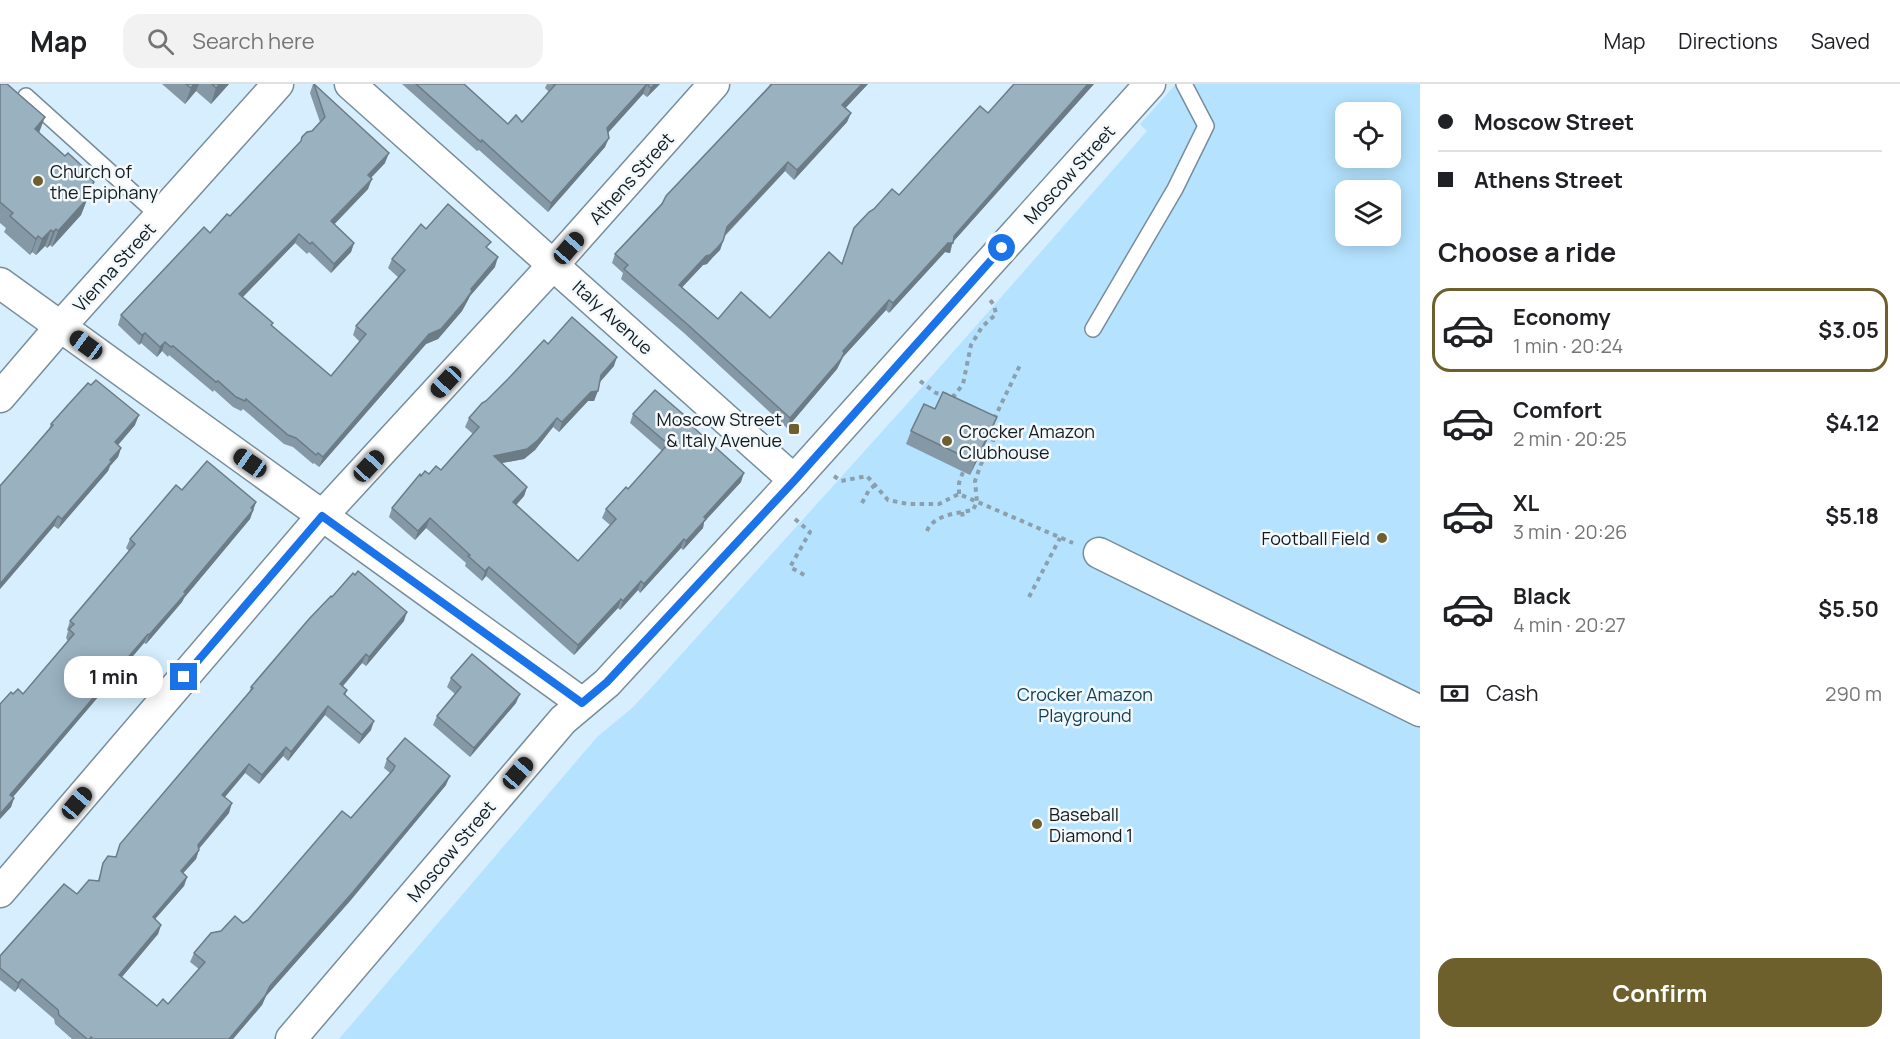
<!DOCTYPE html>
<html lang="en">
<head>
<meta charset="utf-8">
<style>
	body { margin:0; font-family:Manrope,sans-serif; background:#f2f2f2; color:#202124; height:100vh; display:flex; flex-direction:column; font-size:22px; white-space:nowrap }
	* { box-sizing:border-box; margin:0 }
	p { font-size:20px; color:#757577 }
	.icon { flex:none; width:33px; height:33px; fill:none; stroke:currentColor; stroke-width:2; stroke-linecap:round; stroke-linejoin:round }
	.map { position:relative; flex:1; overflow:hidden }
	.sheet { display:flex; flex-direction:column; background:#fff; width:480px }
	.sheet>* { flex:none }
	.guide { display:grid; align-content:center; height:132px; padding:0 18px; background:#fff }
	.buttons { position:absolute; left:1335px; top:18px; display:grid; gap:12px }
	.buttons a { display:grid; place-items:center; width:66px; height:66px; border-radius:12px; background:#fff; box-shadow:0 3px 15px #0003; font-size:30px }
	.end { position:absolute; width:27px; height:27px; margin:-14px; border:8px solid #1a73e8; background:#fff; box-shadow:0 0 0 3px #fff }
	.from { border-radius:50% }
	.bubble { position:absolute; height:42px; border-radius:18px; background:#fff; box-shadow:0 3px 15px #0003; font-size:20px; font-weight:700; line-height:42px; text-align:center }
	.car { position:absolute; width:18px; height:36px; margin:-18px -9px; border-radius:8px; box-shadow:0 0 4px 2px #0007; background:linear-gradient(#222 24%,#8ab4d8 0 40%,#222 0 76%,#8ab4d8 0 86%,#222 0) }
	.guide b { display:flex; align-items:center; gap:21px; height:57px; font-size:22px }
	.guide b+b { border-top:2px solid #e0e0e0 }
	.guide i { width:15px; height:15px; background:#202124 }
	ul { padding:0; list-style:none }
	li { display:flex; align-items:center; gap:18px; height:84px; margin:0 12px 9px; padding:0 6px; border:3px solid transparent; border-radius:18px }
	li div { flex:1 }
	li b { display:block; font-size:22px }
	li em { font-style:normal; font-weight:700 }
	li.selected { border-color:#6d602d }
	li>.icon { width:54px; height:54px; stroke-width:1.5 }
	h2 { padding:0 18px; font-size:27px; line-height:72px }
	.pay { display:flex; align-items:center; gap:15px; height:66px; padding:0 18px; font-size:22px }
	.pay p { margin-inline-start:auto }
	.action { display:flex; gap:12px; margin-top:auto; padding:12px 18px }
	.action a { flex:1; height:69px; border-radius:18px; background:#6d602d; color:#fff; font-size:24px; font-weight:700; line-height:69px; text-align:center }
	header { display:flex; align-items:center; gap:36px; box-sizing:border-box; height:84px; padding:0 30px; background:#fff; border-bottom:2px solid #e0e0e0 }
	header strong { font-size:28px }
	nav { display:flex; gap:33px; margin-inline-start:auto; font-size:21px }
	.search { width:420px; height:54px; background:#f2f2f2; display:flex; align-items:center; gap:15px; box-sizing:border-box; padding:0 21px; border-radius:18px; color:#757577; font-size:22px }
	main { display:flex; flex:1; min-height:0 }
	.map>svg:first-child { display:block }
	.green { fill:#b5e3ff; fill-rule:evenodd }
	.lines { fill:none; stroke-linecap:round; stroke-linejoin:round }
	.lane-casing { stroke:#778d9b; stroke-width:18 }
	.street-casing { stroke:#778d9b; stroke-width:33 }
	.path { stroke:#8c9fab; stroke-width:4; stroke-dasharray:4.5 4.5; stroke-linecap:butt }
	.lane { stroke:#fff; stroke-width:15 }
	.street { stroke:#fff; stroke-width:30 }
	.wall { fill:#8498a5 }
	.shaded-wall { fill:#6c7c86 }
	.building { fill:#9ab1c0; stroke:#6c7c86; stroke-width:1.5 }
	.route { stroke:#1a73e8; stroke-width:8 }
	.poi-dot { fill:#6d602d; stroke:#f3f8fb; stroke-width:2 }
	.labels { text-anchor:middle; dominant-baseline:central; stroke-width:5; stroke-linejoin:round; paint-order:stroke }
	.poi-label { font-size:18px; fill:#111a1f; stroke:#f3f8fb; text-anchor:start }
	.street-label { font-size:18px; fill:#111a1f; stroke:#f3f8fb }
	.park-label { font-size:18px; fill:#134057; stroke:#f3f8fb }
</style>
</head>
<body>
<header>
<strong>Map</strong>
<div class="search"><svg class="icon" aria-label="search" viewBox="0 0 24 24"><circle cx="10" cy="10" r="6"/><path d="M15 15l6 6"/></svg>Search here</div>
<nav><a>Map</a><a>Directions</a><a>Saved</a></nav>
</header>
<main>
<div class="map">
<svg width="1420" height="955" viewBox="0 0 1420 955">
	<rect width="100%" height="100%" fill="#d6eefe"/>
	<!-- green -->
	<path class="green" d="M1176 0H1420V955H339L597 653 632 624 651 604 924 301 1147 47 1140 40ZM1346 28H1390V74H1346ZM1346 106H1390V152H1346Z"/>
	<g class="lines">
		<defs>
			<g id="lane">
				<polyline points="26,12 159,132"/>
				<polyline points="1093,245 1175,105 1206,42 1184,0"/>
			</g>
			<g id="street">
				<polyline points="350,0 794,396"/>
				<polyline points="0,199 582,619"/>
				<polyline points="0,313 60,243 278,0"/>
				<polyline points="1099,469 1420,627"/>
				<polyline points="0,808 322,432 554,180 714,0"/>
				<polyline points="291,955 563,636 607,599 794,396 1150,0"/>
			</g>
		</defs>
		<!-- lane casing -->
		<use href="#lane" class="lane-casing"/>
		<!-- street casing -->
		<use href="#street" class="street-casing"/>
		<!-- path -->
		<g class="path">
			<polyline points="920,297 936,309 954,312 963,300 971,261 982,243 996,230 994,221 990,216"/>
			<polyline points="994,335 1021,279"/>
			<polyline points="834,392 841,397 867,392 888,416 908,420 939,420 959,410 1073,459"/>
			<polyline points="959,410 959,399 963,388"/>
			<polyline points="862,419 869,406 875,401"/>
			<polyline points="962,428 963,435"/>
			<polyline points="795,435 810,448 790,483 806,492"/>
			<path d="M927 447C933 431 958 429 973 426L977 418 975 397 981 380 990 366 996 348 990 340"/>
			<polyline points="1029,513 1060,454"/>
		</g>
		<!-- lane -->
		<use href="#lane" class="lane"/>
		<!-- street -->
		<use href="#street" class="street"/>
	</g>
	<!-- wall -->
	<g class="wall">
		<polygon points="0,0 39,49 65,72 92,91 91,95 94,98 81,131 52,163 50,161 47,164 45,162 36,171 32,168 30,171 4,148 6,144 0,139"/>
		<polygon points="162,0 229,0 211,20 196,7 185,20"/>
		<polygon points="313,0 314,0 385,79 371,94 368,105 334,140 354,159 351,168 331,189 309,168 307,170 295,159 243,213 272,242 331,292 360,258 353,251 356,242 399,194 388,184 392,175 426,145 488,165 495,183 470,212 468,216 462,227 438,255 426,260 319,383 314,379 313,380 293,363 284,360 243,325 241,327 233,323 214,306 213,308 169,271 168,273 162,267 157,273 141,259 139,261 118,241 121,231 210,149 230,132 300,59 302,53 312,47 320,38 310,9"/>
		<polygon points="402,0 464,0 508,40 522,38 549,8 545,4 547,0 660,0 647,13 643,10 608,49 605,63 548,128 479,66 477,67"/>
		<polygon points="770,0 868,0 845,24 851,29 847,38 794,96 785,87 725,152 720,166 713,173 707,180 703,181 682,203 718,235 770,234 842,179 899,111 988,29 1094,0 953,158 950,169 945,168 889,229 886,226 843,273 837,285 787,344 684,249 621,195 623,189 612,179 615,170 769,2"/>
		<polygon points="614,282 600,298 594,317 588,317 559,348 553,343 535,366 524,375 502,379 527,403 524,412 516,421 578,477 610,441 602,434 606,425 628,405 662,367 630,339 633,330 683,334 741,398 704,438 703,444 683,466 681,464 640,509 638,506 620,526 618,524 616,526 574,571 486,492 482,497 465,482 466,479 426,444 415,456 389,433 392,424 421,392 441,386 473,350 465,343 469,334 486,317"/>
		<polygon points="935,325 997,333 992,346 970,391 906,360 911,347"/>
		<polygon points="51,340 135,341 118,361 121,364 118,373 110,382 108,387 58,445 54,442 0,505 0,402 49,345"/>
		<polygon points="182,406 256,418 250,435 184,514 182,518 146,560 144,559 13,713 14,714 11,723 0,735 0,620 13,610 23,610 68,557 66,554 68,547 67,546 70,537 129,467 126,464 130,455"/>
		<polygon points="332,513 404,537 366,582 362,579 343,602 347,606 345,612 371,646 359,660 325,631 288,677 283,672 259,700 245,689 225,713 229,729 199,765 196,775 183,789 187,793 184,802 155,835 161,841 158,850 122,893 157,922 168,920 199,885 190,878 194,869 221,847 243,839 248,836 351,734 390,689 384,684 387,675 446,701 350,817 266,912 262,921 233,955 72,955 55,940 54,935 18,904 15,908 0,896 0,872 77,810 98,797 103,779 115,773 249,609 251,603"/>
		<polygon points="451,594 516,619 470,673 433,641 437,632 455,610 447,603"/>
	</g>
	<!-- shaded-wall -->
	<g class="shaded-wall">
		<polygon points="194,0 199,0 196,7 185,20 191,4"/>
		<polygon points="220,0 229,0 211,20 216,4"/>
		<polygon points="647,0 643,10 604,53 607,44"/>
		<polygon points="655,0 660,0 647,13 651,4"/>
		<polygon points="862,0 868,0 839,31 842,21"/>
		<polygon points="1088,0 1094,0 952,159 950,169 945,168 889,229 893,219 948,159"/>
		<polygon points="851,29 847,38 794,96 797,86"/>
		<polygon points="45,33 39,49 35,45"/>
		<polygon points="609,54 605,63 548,128 551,119"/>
		<polygon points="389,69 385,79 364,101 368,91"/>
		<polygon points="788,78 785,87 723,153 727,143"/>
		<polygon points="92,91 87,106 94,98 81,131 52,163 58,147"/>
		<polygon points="372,95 368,105 328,147 331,137"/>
		<polygon points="56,145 50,161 47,164 53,148"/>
		<polygon points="51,146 45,162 36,171 42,155"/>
		<polygon points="299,150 295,159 236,220 239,210"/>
		<polygon points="38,152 32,168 30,171 36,155"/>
		<polygon points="723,157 720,166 713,173 707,180 703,181 676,210 679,201 706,172"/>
		<polygon points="354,159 351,168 331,189 334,180"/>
		<polygon points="498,173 495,183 470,212 468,216 462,227 438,255 426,260 319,383 323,373 429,250"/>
		<polygon points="889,216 886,226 843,273 837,285 787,344 790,334 843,267"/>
		<polygon points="145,249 141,259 139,261 142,251"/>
		<polygon points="165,258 162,267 157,273 160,263"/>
		<polygon points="617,273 614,282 598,300 601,291"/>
		<polygon points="598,307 594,317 588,317 559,348 562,338 591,308"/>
		<polygon points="139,331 135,341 112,368 115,358"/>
		<polygon points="997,333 992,346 970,391 975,378"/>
		<polygon points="557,334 553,343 535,366 524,375 491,381 494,372"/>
		<polygon points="121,364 118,373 110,382 108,387 58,445 62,435"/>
		<polygon points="744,389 741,398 704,438 703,444 683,466 686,457 704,433"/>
		<polygon points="527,403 524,412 510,428 513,418"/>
		<polygon points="256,418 250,435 184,514 182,518 146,560 149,551"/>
		<polygon points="58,432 54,442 0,505 0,500"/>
		<polygon points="430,434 426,444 415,456 418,447"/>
		<polygon points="684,455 681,464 640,509 644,500"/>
		<polygon points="489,483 486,492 482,497 485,487"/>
		<polygon points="641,497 638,506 620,526 623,517"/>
		<polygon points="621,515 618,524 574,571 578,561"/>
		<polygon points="407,528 404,537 366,582 369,573"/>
		<polygon points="148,550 144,559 7,720 10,711"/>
		<polygon points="366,570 362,579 337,609 340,600"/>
		<polygon points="520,610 516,619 470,673 474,664"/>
		<polygon points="328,622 325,631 288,677 291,668"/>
		<polygon points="374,637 371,646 359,660 362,651"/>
		<polygon points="286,663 283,672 259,700 262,691"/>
		<polygon points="249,680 245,689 219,720 222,711"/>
		<polygon points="450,692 446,701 350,817 266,912 262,921 233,955 229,955 270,902"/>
		<polygon points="14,714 11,723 0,735 0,730"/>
		<polygon points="232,719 229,729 194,770 198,761"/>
		<polygon points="199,766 196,775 177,796 181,787"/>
		<polygon points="187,793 184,802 149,842 153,833"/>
		<polygon points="161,841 158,850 116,900 119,891"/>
		<polygon points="22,895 18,904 15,908 18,899"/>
	</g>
	<!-- building -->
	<g class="building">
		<polygon points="0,0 7,0 45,33 35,45 65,72 68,69 92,91 90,94 94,98 86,107 89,109 84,114 87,115 58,147 56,145 53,148 51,146 42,155 38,152 36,155 10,132 13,129 0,118"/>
		<polygon points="186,0 194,0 191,4"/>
		<polygon points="212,0 220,0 216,4"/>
		<polygon points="314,0 389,69 368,91 372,95 331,137 354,159 334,180 312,158 310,160 299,150 239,210 273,239 271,241 331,292 366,250 356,242 405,186 392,175 421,140 426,145 448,120 491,158 486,163 498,173 471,205 472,207 465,217 441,245 429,250 323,373 318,369 316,371 296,354 288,351 246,315 245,317 236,313 218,297 216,298 173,262 171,263 165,258 160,263 145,249 142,251 121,231 204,143 210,149 227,130 230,132 301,57 302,53 307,48 312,47 325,33"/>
		<polygon points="416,0 464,0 508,40 516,31 522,38 555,1 553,0 655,0 651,4 647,0 607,44 609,54 551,119 482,56 481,58"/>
		<polygon points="772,0 862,0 842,21 851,29 797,86 788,78 727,143 723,157 717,164 710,171 706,172 679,201 718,235 741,208 770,234 829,168 842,180 854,144 869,128 874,125 892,105 899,111 980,22 988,29 1014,0 1088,0 954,152 953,159 948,159 893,219 889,216 843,267 844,269 841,275 790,334 687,240 624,185 628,181 615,170 662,120 666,112"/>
		<polygon points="572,233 617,273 601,291 598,307 591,308 562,338 557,334 538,356 527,365 494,372 527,403 513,418 578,477 616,435 606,425 626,403 628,405 668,360 633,330 655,306 683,330 683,334 744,389 704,433 706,435 686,457 684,455 644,500 641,497 623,517 621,515 619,517 578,561 489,483 485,487 468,472 470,471 430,434 418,447 392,424 420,390 421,392 425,387 429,390 436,382 441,386 479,343 469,334 482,319 486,317 508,295 544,256 548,260"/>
		<polygon points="96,296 139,331 115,358 121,364 110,376 112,377 62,435 58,432 0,500 0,402 53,341 51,340 67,322 88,299 91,301"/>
		<polygon points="943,308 997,333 975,378 911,347 924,320 935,325"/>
		<polygon points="207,377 256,418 251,424 253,426 184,508 186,509 149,551 148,550 10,711 14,714 0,730 0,620 11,608 13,610 18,605 23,610 74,550 69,545 74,540 70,537 135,460 130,455 176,401 182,406"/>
		<polygon points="358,487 407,528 369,573 366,570 340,600 347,606 344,610 374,637 362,651 328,622 291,668 286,663 262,691 249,680 222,711 232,719 198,761 199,766 181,787 187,793 153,833 161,841 119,891 157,922 163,915 168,920 205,878 194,869 211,849 221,847 235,832 243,839 248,836 342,727 351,734 393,686 395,682 387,675 405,654 450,692 353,808 270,902 265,912 229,955 93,955 91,953 90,955 87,955 59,931 58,926 22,895 18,899 0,884 0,872 64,800 77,810 89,796 99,797 103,779 108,772 116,773 120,760 241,618 253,604 251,603 309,535 331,512 332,513 353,489 355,491"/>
		<polygon points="472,570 520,610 474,664 437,632 461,603 451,594"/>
	</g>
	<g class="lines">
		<!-- route -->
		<polyline class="route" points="184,593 322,432 582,619 607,598 795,396 1002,164"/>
	</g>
	<!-- markers -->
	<g class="poi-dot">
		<circle cx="38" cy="97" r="6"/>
		<rect x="788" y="339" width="12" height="12" rx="3"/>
		<circle cx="947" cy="357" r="6"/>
		<circle cx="1382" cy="454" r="6"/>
		<circle cx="1037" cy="740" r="6"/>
	</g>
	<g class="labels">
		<!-- poi labels -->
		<g class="poi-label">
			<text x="50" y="87">Church of<tspan x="50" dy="21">the Epiphany</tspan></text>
			<text x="782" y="335" text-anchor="end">Moscow Street<tspan x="782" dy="21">&amp; Italy Avenue</tspan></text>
			<text x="959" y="347">Crocker Amazon<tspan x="959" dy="21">Clubhouse</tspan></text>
			<text x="1370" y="454" text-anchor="end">Football Field</text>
			<text x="1049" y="730">Baseball<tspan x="1049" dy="21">Diamond 1</tspan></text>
		</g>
		<!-- street labels -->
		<g class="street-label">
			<text transform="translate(1069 90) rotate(-48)">Moscow Street</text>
			<text transform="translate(631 94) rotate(-48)">Athens Street</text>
			<text transform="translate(114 183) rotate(-48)">Vienna Street</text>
			<text transform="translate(613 233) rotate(42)">Italy Avenue</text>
			<text transform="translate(451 767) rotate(-50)">Moscow Street</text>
		</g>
		<!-- park labels -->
		<g class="park-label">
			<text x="1085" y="610">Crocker Amazon<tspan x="1085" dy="21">Playground</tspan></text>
		</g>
	</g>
</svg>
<div class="buttons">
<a><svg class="icon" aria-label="locate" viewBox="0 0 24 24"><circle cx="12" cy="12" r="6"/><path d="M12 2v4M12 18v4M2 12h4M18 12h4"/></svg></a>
<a><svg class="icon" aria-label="layers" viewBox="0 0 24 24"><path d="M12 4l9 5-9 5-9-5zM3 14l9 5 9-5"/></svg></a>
</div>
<i class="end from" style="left:1002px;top:164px"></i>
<i class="end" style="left:184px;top:593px"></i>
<div class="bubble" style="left:64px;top:572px;width:99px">1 min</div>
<i class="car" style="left:569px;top:164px;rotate:41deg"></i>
<i class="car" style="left:86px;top:261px;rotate:306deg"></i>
<i class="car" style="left:446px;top:298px;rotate:223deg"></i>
<i class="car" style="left:250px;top:379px;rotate:305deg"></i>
<i class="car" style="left:369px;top:382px;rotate:43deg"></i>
<i class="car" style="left:518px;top:689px;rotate:41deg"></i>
<i class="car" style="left:77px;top:719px;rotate:40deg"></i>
</div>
<section class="sheet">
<div class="guide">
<b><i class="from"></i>Moscow Street</b>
<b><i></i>Athens Street</b>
</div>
<h2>Choose a ride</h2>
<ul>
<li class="selected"><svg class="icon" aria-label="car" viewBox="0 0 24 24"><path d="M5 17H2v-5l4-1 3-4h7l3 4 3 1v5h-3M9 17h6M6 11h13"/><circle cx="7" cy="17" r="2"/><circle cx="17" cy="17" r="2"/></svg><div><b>Economy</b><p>1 min · 20:24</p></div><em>$3.05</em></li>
<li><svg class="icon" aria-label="car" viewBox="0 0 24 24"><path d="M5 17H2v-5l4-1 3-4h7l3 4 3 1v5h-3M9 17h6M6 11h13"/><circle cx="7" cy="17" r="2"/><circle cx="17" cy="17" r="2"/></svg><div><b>Comfort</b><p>2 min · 20:25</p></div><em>$4.12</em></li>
<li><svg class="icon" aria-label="car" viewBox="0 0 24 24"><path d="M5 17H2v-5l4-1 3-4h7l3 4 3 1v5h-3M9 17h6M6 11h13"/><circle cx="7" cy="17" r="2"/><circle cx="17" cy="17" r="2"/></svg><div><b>XL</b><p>3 min · 20:26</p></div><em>$5.18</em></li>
<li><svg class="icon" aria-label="car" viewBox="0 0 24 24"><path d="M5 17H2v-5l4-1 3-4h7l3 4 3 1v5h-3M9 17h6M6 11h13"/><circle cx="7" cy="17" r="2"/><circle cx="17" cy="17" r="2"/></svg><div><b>Black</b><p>4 min · 20:27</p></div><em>$5.50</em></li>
</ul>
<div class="pay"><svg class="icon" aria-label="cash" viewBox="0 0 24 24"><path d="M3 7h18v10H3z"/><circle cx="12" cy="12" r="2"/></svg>Cash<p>290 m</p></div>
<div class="action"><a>Confirm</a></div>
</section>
</main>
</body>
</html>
